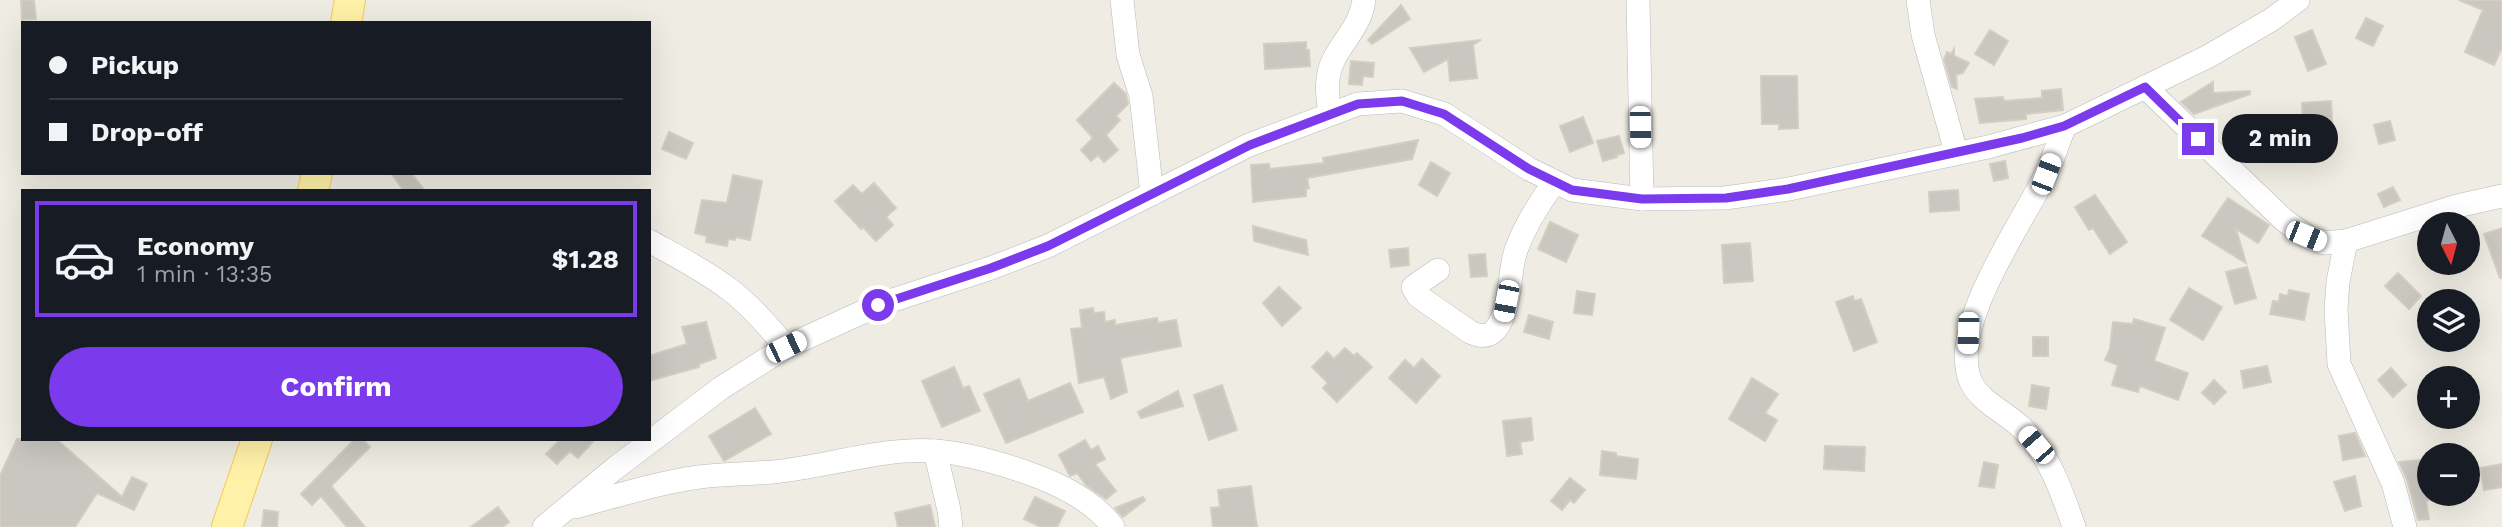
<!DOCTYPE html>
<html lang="en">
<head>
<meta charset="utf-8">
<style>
	body { margin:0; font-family:"Work Sans",sans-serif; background:#242831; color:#f1f3f6; height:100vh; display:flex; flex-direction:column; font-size:26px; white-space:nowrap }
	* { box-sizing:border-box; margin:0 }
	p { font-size:23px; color:#9ea1a6 }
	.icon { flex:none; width:38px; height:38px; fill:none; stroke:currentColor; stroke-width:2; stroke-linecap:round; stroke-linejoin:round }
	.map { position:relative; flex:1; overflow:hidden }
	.details { position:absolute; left:21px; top:189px; width:630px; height:252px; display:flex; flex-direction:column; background:#171b24; border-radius:0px; box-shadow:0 7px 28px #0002 }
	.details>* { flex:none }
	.banner { position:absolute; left:21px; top:21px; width:630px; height:154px; border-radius:0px; box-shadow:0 7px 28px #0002; display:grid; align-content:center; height:154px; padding:0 28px; background:#171b24 }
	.needle { width:46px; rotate:174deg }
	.controls { position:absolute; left:2417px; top:212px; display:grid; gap:14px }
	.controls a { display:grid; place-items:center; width:63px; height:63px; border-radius:50%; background:#171b24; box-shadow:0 7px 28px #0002; font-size:35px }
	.end { position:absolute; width:32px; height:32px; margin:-16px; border:9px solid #7c3aed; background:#fff; box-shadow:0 0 0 4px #fff }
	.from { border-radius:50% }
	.bubble { position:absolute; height:49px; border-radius:24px; background:#171b24; box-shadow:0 7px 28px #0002; font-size:23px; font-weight:700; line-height:49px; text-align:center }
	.car { position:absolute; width:21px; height:42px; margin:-21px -10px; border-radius:9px; box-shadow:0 0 5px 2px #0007; background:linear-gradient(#fff 24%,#345 0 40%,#fff 0 76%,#345 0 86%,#fff 0) }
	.banner b { display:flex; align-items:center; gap:24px; height:66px; font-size:26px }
	.banner b+b { border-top:2px solid #363941 }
	.banner i { width:18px; height:18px; background:#f1f3f6 }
	ul { padding:12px 0 0; list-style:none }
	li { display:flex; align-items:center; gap:21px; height:116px; margin:0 14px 10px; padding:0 14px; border:4px solid transparent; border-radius:0px }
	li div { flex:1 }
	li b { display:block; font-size:26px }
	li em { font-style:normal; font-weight:700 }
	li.on { border-color:#7c3aed }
	li>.icon { width:63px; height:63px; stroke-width:1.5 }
	.button { display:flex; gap:14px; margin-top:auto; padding:14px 28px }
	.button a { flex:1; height:80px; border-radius:42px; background:#7c3aed; color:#fff; font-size:28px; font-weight:700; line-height:80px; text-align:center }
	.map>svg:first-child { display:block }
	.building { fill:#cac6c0; stroke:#d4cec1; stroke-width:2 }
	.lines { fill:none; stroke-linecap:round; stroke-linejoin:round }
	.minor-casing { stroke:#b6b9be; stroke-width:24 }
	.major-casing { stroke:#f8c953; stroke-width:32 }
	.minor { stroke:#fff; stroke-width:23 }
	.major { stroke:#fff1a8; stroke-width:30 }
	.route { stroke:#7c3aed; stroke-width:9 }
</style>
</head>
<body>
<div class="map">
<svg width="2502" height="527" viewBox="0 0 2502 527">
	<rect width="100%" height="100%" fill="#efece3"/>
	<!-- building -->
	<g class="building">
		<polygon points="21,0 34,0 36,19 22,20"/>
		<polygon points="2459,0 2502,0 2502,48 2494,65 2465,52 2483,10"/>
		<polygon points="1401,5 1410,19 1372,44 1368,40"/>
		<polygon points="2366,18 2383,26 2373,46 2356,38"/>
		<polygon points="1990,30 2008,41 1994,65 1975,54"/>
		<polygon points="2312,30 2326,64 2308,71 2295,37"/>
		<polygon points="1481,40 1473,45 1477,78 1450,81 1448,59 1424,72 1410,48"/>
		<polygon points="1306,42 1306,50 1309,50 1310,66 1265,69 1264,44"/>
		<polygon points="1954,49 1954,56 1969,63 1963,73 1956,75 1957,89 1952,87 1944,59 1947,52 1951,54"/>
		<polygon points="1351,61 1374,63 1373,77 1363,76 1362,85 1349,84"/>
		<polygon points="1761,76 1797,76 1798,128 1779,129 1779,124 1762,124"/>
		<polygon points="2213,82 2213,93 2250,91 2250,94 2194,114 2181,102"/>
		<polygon points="1114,83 1126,94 1128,104 1116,116 1120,120 1106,135 1118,150 1104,162 1098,155 1091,161 1081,150 1093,138 1077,120"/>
		<polygon points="2061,89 2063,110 2026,114 2026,119 1980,123 1975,99 2003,97 2004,101 2042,98 2042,91"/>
		<polygon points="2331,101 2333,139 2304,141 2302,103"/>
		<polygon points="1583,117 1593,143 1570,152 1560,126"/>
		<polygon points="2390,121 2395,140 2379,144 2374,125"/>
		<polygon points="669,132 693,143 686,159 662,149"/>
		<polygon points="1619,136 1624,153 1616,155 1617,157 1603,161 1597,141"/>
		<polygon points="1418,140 1412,159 1307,178 1309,188 1306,189 1306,196 1253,202 1251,165 1269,164 1270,169 1324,163 1323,158"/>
		<polygon points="2005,161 2008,178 1994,181 1990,164"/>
		<polygon points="1431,162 1450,173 1437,196 1419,185"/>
		<polygon points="391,173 411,173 425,191 404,191"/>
		<polygon points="733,175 762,181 750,240 736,237 735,240 728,239 727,246 706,242 707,236 695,233 702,200 727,203"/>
		<polygon points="874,183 896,208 886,217 893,225 876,241 863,227 861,229 835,201 853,185 862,194"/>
		<polygon points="2393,187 2400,200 2384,207 2378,194"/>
		<polygon points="1958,190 1959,210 1930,212 1929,192"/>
		<polygon points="2095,195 2127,242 2110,254 2093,228 2089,230 2075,207"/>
		<polygon points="2228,198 2269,225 2258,243 2236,229 2246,263 2202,236"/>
		<polygon points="1550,222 1578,235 1566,262 1538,249"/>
		<polygon points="1253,226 1306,240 1308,255 1254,241"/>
		<polygon points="2502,228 2502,278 2500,278 2484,234"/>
		<polygon points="1750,243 1753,281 1724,283 1722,245"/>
		<polygon points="1408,248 1409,265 1391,267 1389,250"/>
		<polygon points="1485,254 1487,276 1471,277 1469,255"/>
		<polygon points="2247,267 2256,298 2235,304 2226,272"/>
		<polygon points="2398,273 2421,296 2409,309 2385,286"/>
		<polygon points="1279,287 1301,308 1282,326 1263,303"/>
		<polygon points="2189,288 2222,307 2203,340 2170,320"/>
		<polygon points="2289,290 2309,294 2304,320 2270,314 2273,301 2279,302 2280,294 2288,296"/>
		<polygon points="1577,291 1595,294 1592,315 1574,313"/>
		<polygon points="1853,296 1854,301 1861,299 1877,342 1854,351 1836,302"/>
		<polygon points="1093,308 1094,313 1104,312 1105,322 1115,320 1115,325 1157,318 1158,323 1176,320 1181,346 1120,358 1127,392 1111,399 1104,377 1079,383 1071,329 1082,328 1080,310"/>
		<polygon points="1529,315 1553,322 1549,339 1524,332"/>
		<polygon points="2134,319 2165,328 2154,361 2188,373 2178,400 2140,386 2138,392 2112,385 2118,365 2105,360 2110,349 2113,322 2133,324"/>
		<polygon points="706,322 716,358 699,364 699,367 649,381 649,356 687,344 682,327"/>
		<rect x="2033" y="337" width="15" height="19"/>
		<polygon points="1345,348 1354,356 1357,353 1372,367 1337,402 1323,388 1328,383 1312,367 1327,352 1334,359"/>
		<polygon points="1422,359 1440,376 1416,403 1389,378 1405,360 1414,368"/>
		<polygon points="2267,366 2271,382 2244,388 2241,371"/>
		<polygon points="954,367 963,388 969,386 980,411 942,427 922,381"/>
		<polygon points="2391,368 2406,385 2393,397 2378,380"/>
		<polygon points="1752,378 1778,394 1765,413 1777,420 1765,441 1729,419"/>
		<polygon points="1019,379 1028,401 1070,383 1083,412 1006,443 984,394"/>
		<polygon points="2214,380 2226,392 2214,404 2202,393"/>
		<polygon points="1222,385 1237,430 1209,440 1194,395"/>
		<polygon points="2032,385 2049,388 2046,409 2029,406"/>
		<polygon points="1178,391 1183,406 1141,418 1138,412"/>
		<polygon points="755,408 771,434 724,461 709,436"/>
		<polygon points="1531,418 1533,440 1520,442 1522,454 1507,456 1503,421"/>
		<polygon points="2355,433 2365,456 2343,460 2339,436"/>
		<polygon points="17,439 56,439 122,497 132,477 147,484 134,510 97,493 75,527 0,527 0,476"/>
		<polygon points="355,439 362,439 370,447 331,486 365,527 347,527 321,496 312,505 301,494"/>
		<polygon points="557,439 595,439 578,458 570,451 557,464 546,454 559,441"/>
		<polygon points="1085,440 1091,450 1098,446 1105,459 1095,464 1116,491 1106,499 1086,485 1077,473 1070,476 1059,455"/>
		<polygon points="1825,446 1865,447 1864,471 1824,469"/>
		<polygon points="1602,451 1616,453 1616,456 1638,459 1636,479 1600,475"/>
		<polygon points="2429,459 2429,500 2426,501 2429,519 2418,520 2407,479 2399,462"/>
		<polygon points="1984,462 1998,465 1994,488 1979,486"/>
		<polygon points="2502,464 2502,487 2484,490 2480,468"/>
		<polygon points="2355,476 2361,506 2345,511 2334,482"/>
		<polygon points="1570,478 1585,490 1574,503 1570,500 1562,510 1551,501"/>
		<polygon points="1251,486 1257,527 1213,527 1211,508 1220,507 1218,490"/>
		<polygon points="1035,497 1065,511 1057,527 1041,527 1024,519"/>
		<polygon points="1143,497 1145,500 1123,517 1115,508"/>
		<polygon points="930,505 935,527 898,527 895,513"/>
		<polygon points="498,507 509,522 502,527 471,527"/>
		<polygon points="264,510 278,512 277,527 262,527"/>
	</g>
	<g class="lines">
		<defs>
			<g id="minor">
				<polyline points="1122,0 1128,55 1141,96 1152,194"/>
				<polyline points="1638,0 1642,199"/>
				<polyline points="1918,0 1923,35 1956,152"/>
				<polyline points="2145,87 2284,220 2306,236 2324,243 2346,241 2457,206 2502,196"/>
				<path d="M1330 113C1327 95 1325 76 1334 59 1345 38 1361 24 1364 0"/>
				<path d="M2065 126C2058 142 2053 160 2045 176 2021 225 1947 328 1971 382 1980 402 2007 413 2022 428 2049 454 2062 492 2074 527"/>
				<path d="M649 241C676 256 704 270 729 289 751 306 768 326 786 347"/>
				<polyline points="2346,241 2338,282 2336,309 2339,364 2393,483 2405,527"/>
				<path d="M1438 270 1413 287 1418 296 1470 332C1478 336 1488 338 1495 330 1512 309 1508 274 1516 250 1525 226 1539 203 1554 183"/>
				<polyline points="935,451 949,510 951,527"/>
				<path d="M575 507C616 496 657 483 699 477 723 474 748 474 773 472 827 467 882 447 936 451 971 454 1007 465 1039 477 1067 488 1095 503 1113 527"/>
				<polyline points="544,527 614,469 721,388 786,347 878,305 991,268 1048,246 1249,145 1358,104 1402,101 1444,114 1529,169 1572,190 1642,199 1725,198 1789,189 1988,147 2065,126 2207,57 2271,20 2298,0"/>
			</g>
			<g id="major">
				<polyline points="346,23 350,0"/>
				<polyline points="313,191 317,173"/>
				<polyline points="227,527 257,439"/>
			</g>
		</defs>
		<!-- minor casing -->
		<use href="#minor" class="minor-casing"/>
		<!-- major casing -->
		<use href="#major" class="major-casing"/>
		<!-- minor -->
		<use href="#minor" class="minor"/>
		<!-- major -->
		<use href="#major" class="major"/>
	</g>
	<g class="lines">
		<!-- route -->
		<polyline class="route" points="878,305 991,268 1048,246 1250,145 1358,104 1402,101 1444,114 1529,169 1572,190 1642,199 1726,198 1788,189 2022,138 2064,126 2145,87 2198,139"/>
	</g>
</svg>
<div class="controls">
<a><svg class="needle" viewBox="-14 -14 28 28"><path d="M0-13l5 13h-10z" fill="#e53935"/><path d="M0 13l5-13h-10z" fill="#9ea1a6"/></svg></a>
<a><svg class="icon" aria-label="layers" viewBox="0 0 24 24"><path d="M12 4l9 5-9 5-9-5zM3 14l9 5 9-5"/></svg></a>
<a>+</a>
<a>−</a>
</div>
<i class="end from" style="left:878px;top:305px"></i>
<i class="end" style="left:2198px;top:139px"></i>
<div class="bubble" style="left:2222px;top:114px;width:116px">2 min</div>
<i class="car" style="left:1640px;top:127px;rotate:179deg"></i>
<i class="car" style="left:2046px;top:174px;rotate:21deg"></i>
<i class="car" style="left:2306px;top:236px;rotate:112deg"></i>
<i class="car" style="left:1506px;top:301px;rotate:191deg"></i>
<i class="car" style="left:1968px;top:333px;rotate:182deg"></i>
<i class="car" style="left:786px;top:347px;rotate:64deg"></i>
<i class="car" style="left:2036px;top:445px;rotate:319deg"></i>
<div class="banner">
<b><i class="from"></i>Pickup</b>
<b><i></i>Drop-off</b>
</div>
<section class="details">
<ul>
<li class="on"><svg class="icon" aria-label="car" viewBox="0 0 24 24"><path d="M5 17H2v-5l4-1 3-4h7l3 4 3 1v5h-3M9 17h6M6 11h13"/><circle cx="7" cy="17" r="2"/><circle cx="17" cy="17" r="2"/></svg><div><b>Economy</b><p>1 min · 13:35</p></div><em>$1.28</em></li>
</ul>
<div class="button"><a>Confirm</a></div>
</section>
</div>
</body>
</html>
